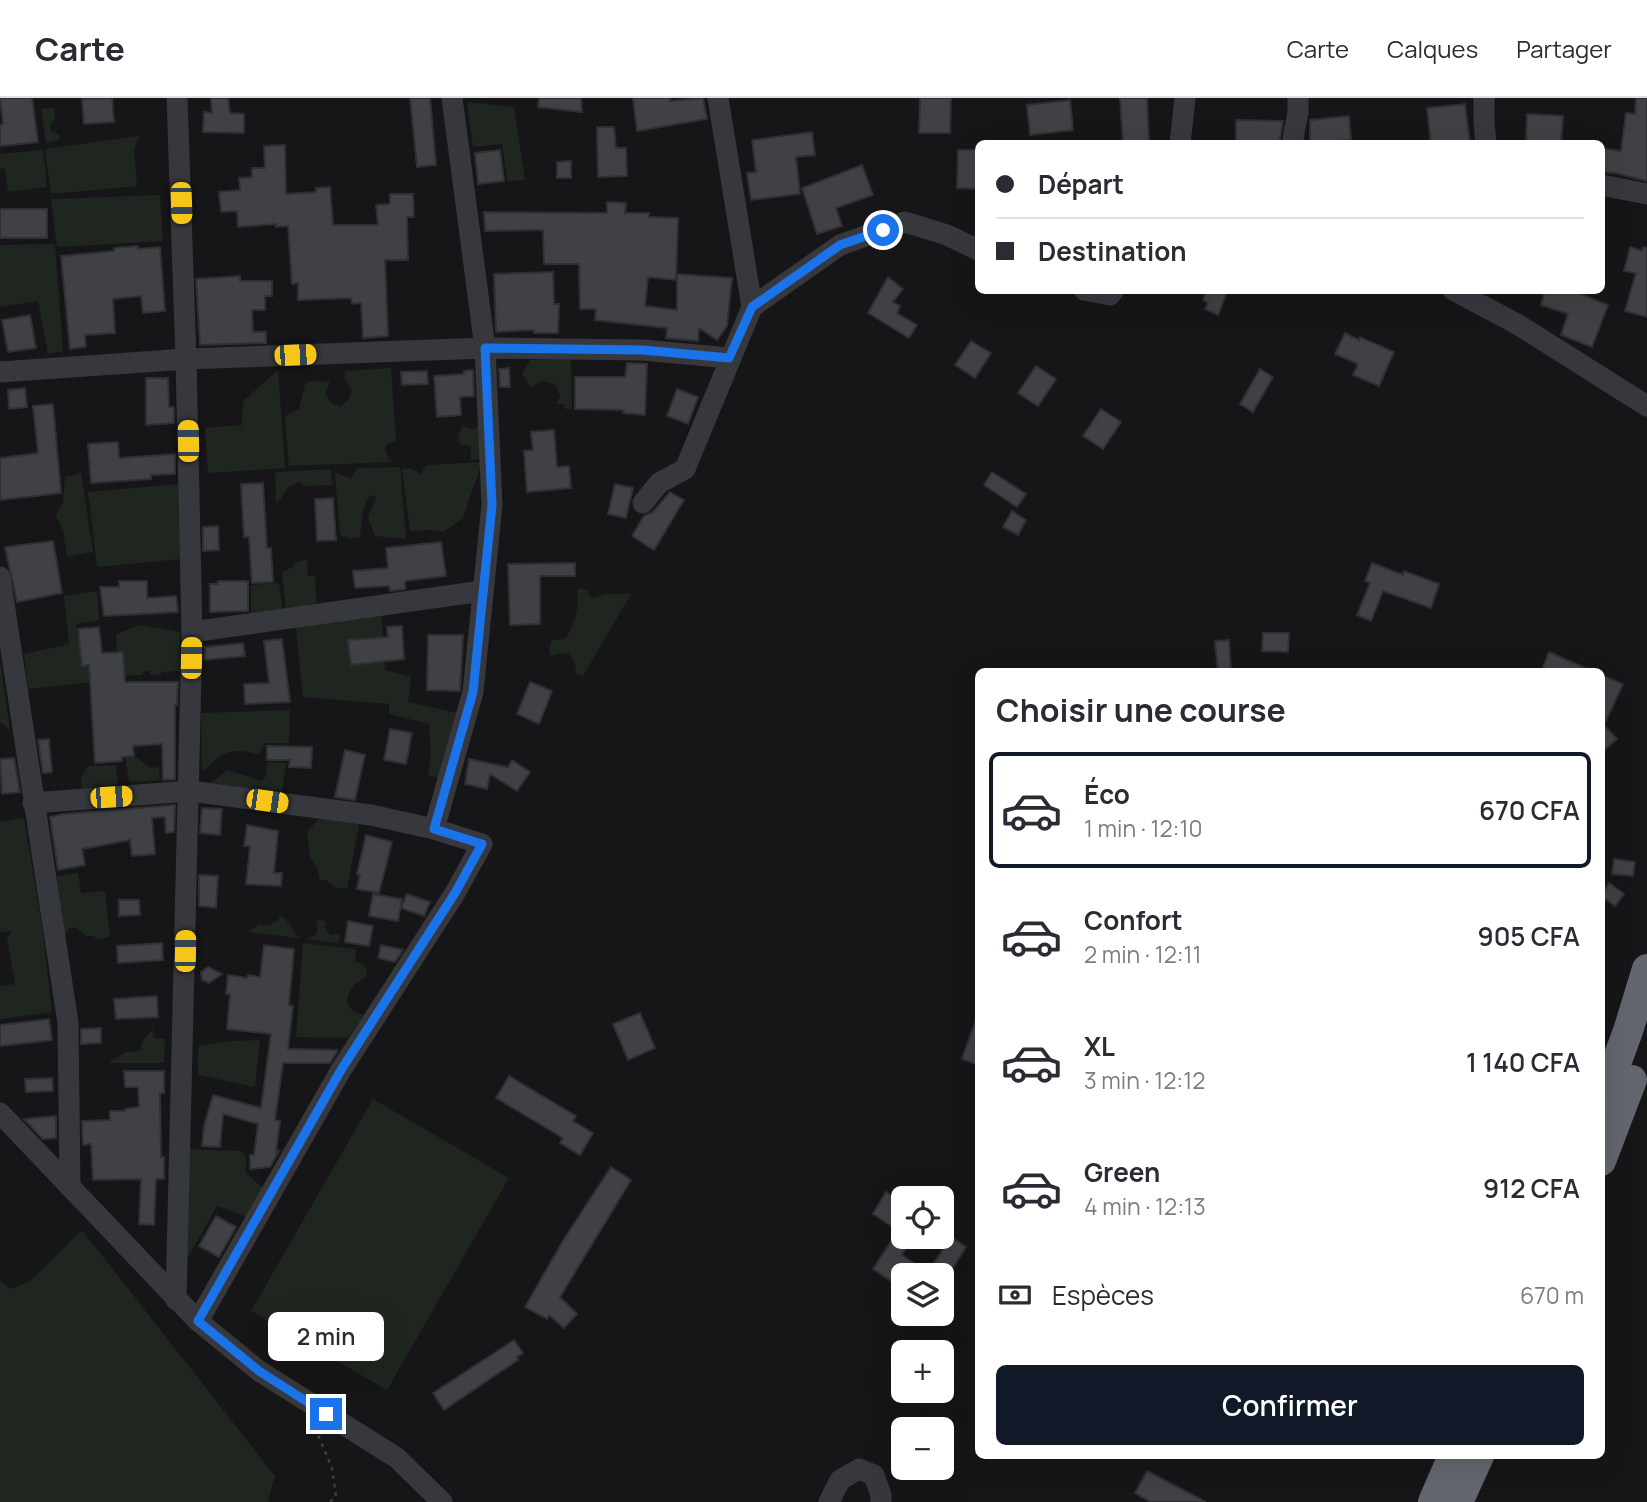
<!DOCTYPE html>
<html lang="fr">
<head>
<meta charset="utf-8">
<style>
	body { margin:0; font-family:Manrope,sans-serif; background:#f2f2f3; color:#2b2b33; height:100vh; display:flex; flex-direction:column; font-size:26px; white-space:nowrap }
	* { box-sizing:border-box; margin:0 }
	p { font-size:23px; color:#7c7c81 }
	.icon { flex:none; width:38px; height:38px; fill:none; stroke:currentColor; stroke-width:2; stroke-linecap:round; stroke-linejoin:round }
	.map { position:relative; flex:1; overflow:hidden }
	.panel { position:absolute; left:975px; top:570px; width:630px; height:791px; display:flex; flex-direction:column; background:#fff; border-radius:10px; box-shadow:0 7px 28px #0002 }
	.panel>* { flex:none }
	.guide { position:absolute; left:975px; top:42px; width:630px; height:154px; border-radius:10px; box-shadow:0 7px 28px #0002; display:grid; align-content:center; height:154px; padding:0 21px; background:#fff }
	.fabs { position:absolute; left:891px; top:1088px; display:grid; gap:14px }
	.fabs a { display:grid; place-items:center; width:63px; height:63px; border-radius:10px; background:#fff; box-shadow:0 7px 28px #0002; font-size:35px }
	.end { position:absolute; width:32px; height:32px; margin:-16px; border:9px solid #1a73e8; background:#fff; box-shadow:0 0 0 4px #fff }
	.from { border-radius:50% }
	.bubble { position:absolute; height:49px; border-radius:10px; background:#fff; box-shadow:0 7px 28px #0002; font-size:23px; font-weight:600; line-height:49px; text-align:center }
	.car { position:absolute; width:21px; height:42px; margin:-21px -10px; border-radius:9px; box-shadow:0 0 5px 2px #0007; background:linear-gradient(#f5c518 24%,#345 0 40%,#f5c518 0 76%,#345 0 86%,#f5c518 0) }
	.guide b { display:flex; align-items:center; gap:24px; height:66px; font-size:26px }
	.guide b+b { border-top:2px solid #e1e1e2 }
	.guide i { width:18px; height:18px; background:#2b2b33 }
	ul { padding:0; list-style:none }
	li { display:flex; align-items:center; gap:21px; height:116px; margin:0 14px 10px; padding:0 7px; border:4px solid transparent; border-radius:10px }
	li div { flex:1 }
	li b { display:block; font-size:26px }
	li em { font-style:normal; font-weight:600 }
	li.current { border-color:#111827 }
	li>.icon { width:63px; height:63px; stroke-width:1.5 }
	h2 { padding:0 21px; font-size:32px; line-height:84px }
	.pay { display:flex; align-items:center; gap:18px; height:77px; padding:0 21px; font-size:26px }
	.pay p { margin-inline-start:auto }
	.action { display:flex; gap:14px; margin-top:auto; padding:14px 21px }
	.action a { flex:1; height:80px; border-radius:10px; background:#111827; color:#fff; font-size:28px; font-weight:600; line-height:80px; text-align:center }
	header { display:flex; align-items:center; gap:42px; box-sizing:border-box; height:98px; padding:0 35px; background:#fff; border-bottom:2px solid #e1e1e2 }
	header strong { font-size:33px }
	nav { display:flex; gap:38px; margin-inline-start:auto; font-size:24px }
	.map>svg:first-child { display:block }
	.green { fill:#1e261f; fill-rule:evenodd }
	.building { fill:#404145; stroke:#303034; stroke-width:2 }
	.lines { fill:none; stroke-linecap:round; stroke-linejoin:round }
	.path { stroke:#3d3f44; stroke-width:2.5; stroke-dasharray:3.5 5; stroke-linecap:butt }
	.minor { stroke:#37383d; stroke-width:21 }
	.highway { stroke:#63666e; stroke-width:30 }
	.route { stroke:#1a73e8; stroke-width:9 }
</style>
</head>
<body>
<header>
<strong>Carte</strong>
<nav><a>Carte</a><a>Calques</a><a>Partager</a></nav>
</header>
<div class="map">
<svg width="1647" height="1404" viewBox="0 0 1647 1404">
	<rect width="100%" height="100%" fill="#161618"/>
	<!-- green -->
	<g class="green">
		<polygon points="467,4 514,9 525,82 507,83 502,46 473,49"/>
		<polygon points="55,10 55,20 50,28 51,33 59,36 60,42 46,45 41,11"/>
		<polygon points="139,38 134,52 137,88 51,96 45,51"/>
		<polygon points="43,52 47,89 8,94 5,70 0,71 0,56"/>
		<polygon points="160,97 163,143 57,149 51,101"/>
		<polygon points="55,146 63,253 48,256 38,203 0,209 0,147"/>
		<polygon points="571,261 572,311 565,311 564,306 556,306 560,298 555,286 542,283 531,289 522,276 530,262"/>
		<polygon points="391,270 396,343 387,346 385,351 389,362 394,364 289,368 285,318 299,311 305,286 312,283 330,284 325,294 330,304 340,309 349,301 352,291 345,282 345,273"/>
		<polygon points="278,272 285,370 208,375 205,330 242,327 243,303"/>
		<polygon points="479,327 481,361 471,362 471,348 461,347 458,339 462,328 474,331"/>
		<polygon points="482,364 463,420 443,434 429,432 410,433 402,371 411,370 421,376 426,367"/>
		<polygon points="400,369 406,441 375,438 368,419 377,397 368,399 362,417 360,439 350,441 340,437 335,374 351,381 357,370"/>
		<path d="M331 371 332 387 304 388 300 384C283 388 287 397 276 405L275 374Z"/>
		<polygon points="81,375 93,454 67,459 63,432 56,417 63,404 65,379"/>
		<polygon points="178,386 180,461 97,469 88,394"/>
		<polygon points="307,461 308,478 315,478 317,509 286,512 282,474 293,469 294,465"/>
		<polygon points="279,485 283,515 251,517 251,487"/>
		<path d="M579 491H587L588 496 592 500 607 496H631L583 578 576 576 575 565 569 556 561 555 551 558 549 552 552 542 565 541C576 525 579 511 577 493Z"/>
		<polygon points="97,493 99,522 76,526 82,568 108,566 107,554 111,554 113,582 28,591 24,556 69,546 64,498"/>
		<path d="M381 510 385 572 411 579 408 604 463 616 443 682 428 677 431 660 429 626 389 616V606L303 599 295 522ZM371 540 374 565 351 567 348 543Z"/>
		<polygon points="140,527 180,534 181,573 161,574 161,577 150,576 150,573 143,573 143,577 122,578 118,574 116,536"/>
		<polygon points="0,562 10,632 0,624"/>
		<path d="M290 612 289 645H265L259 656C228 650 225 652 202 674L201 615Z"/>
		<polygon points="136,659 150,670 159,669 160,682 129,684 125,660"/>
		<polygon points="268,664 286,665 282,695 210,685 228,672 262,683 265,679"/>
		<polygon points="116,667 118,687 82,691 81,679 88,668"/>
		<polygon points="24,720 42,827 52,914 0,921 0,888 15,886 7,840 12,833 0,834 0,724"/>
		<polygon points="320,720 359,726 347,791 334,789 326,782 320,782 316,767 310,759 307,734"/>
		<polygon points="78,775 81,795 105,793 110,839 97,841 93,838 87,838 75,829 69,830 63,840 57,778"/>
		<path d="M281 818C296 827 293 850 317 836V823L322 822 326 824 325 829 330 837 340 836 338 845 249 834 259 826C268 830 275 825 281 818Z"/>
		<path d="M303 845 354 851 356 853 355 863 364 867 367 872 366 877C363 881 357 884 353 888 342 903 348 914 364 917L348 940 296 939Z"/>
		<path d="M153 931 154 940 165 941 164 965H109C113 959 120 961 125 954H135L140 952 143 942Z"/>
		<polygon points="260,942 255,989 198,977 198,948 231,943"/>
		<polygon points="373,1001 509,1080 387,1292 251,1213"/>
		<polygon points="187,1051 241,1053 246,1059 246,1075 264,1091 248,1119 217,1108 182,1170"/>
		<polygon points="82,1132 275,1378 268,1404 0,1404 0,1183 11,1191 29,1184"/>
	</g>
	<!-- building -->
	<g class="building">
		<polygon points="0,0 32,0 38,44 0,48 0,27 3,26"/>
		<polygon points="112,0 114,24 84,26 82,1"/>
		<polygon points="211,0 228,0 230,15 244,16 244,35 203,34 204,14 212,15"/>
		<polygon points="410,0 430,0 436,67 417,69"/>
		<polygon points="539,0 581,0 582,14 538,9"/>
		<polygon points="633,0 670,0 670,3 703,0 707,21 637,33"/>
		<polygon points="920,0 951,0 950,35 919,35"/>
		<polygon points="1120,0 1147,0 1149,46 1123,46"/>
		<polygon points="1636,0 1647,0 1647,83 1615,75 1601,74 1601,50 1621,53 1626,15 1635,16"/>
		<polygon points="1070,2 1073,32 1030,37 1027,7"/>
		<polygon points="1465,6 1470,46 1431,46 1427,10"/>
		<polygon points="1527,16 1563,18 1561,46 1526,46"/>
		<polygon points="1349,18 1351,42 1310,45 1310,22"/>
		<polygon points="1236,22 1283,23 1279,46 1236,46"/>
		<polygon points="597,29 614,29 616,50 626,50 627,78 598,79"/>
		<polygon points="812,34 815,57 796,59 800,96 751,102 747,75 756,74 752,42"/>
		<polygon points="285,47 286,96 316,94 316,90 330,89 333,127 378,127 376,107 390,106 390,96 413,96 414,119 407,119 408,162 385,162 388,238 363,240 361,205 352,206 351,200 298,202 298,185 292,186 288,128 276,129 276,126 238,129 237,113 221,114 219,94 240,92 239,80 252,79 252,70 265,70 264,48"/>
		<polygon points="500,52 504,83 478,86 475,55"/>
		<polygon points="958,52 978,52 978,91 957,90"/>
		<polygon points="571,63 571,80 557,80 557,64"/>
		<polygon points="862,67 873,97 836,110 842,128 817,136 802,90"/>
		<polygon points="607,104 626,105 625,115 649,115 649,119 678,120 676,182 648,179 645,208 677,212 677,176 732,180 727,228 717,242 699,230 698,243 666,240 667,230 595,222 596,211 580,211 579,166 544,166 543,132 485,133 484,114 607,115"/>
		<rect x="0" y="111" width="47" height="29"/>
		<polygon points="138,148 138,151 160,149 165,213 143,215 141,198 113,201 115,235 85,237 86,249 70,251 61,158 114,153 114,150"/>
		<polygon points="1630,149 1642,153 1643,149 1647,150 1647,219 1625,213 1636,175 1624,173"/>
		<polygon points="553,174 554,206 559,206 558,235 534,235 534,232 496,234 494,176"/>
		<polygon points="240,178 240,183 272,183 272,198 265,198 265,212 252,212 253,234 266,234 266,245 200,247 196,181"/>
		<polygon points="888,179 903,191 893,204 900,208 897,215 917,227 909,240 868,215"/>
		<polygon points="1207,192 1228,192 1218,217 1205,211 1208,205 1203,202"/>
		<polygon points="1545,192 1571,192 1608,207 1592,249 1561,237 1568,216 1541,207"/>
		<polygon points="30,217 36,250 8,254 2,222"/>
		<polygon points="1345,235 1359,242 1360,239 1394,254 1379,288 1353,277 1358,266 1335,256"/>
		<polygon points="971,243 991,255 975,280 955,267"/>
		<polygon points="627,265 647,266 645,317 623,315 624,312 575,311 575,279 625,279"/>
		<polygon points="1036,268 1056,281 1038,308 1018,295"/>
		<polygon points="509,270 510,289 500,289 499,271"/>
		<polygon points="1260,271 1273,279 1253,314 1240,306"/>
		<polygon points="473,272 474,298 460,299 461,317 437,319 434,278 464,276 464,273"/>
		<polygon points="427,273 428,286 402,287 401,274"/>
		<polygon points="146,280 168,280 169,309 174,309 174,325 146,327"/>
		<polygon points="25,290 27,309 9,311 8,292"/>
		<polygon points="677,291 698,299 688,326 667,318"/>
		<polygon points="53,306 61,395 0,402 0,360 38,355 33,308"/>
		<polygon points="1101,311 1121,324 1103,351 1083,338"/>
		<polygon points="554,332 557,369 569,368 571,390 527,394 524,353 533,352 531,334"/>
		<polygon points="118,344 119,360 175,356 175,376 151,377 151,381 91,385 88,346"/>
		<polygon points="992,374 1026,396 1017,409 984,387"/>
		<polygon points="263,385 267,450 271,450 273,484 252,485 249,439 244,439 241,386"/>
		<polygon points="615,386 633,390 626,420 608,416"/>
		<polygon points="670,394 684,402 654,452 632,438 644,418 653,414"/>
		<polygon points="333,400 336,442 317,443 315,401"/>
		<polygon points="1012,413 1026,422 1018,437 1003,429"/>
		<polygon points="218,428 219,452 203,453 203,429"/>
		<polygon points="53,443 62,495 17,504 5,449"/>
		<polygon points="441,444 446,478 405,483 405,491 390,493 389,488 355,490 353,473 388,470 386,450"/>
		<polygon points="575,465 575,478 540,478 540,526 510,527 508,466"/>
		<polygon points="1372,465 1403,477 1404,473 1439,486 1431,510 1383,493 1371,523 1357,517 1370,485 1365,483"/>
		<polygon points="119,483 147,483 147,500 176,498 178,514 104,518 100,489 119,489"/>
		<polygon points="218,483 248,483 248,513 210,514 210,486 218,486"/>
		<polygon points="402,528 404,561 351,567 348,542 388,539 387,529"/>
		<polygon points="99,529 102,555 123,554 125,584 178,584 177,607 175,607 175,681 163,682 162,646 133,648 134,658 122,659 122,663 95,665 89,567 82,568 78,531"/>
		<polygon points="1263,535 1289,535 1288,554 1262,553"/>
		<polygon points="428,537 463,537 460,593 427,592"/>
		<polygon points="282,541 290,604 245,606 244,586 269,585 264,543"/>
		<polygon points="1229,542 1231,574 1218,574 1215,543"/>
		<polygon points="243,545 245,558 204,562 205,549"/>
		<polygon points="1549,554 1594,574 1541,574"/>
		<polygon points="1601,577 1623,586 1604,627 1617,641 1601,655"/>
		<polygon points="530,584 552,593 539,626 517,616"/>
		<polygon points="390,631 412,635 406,666 384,662"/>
		<polygon points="49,641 52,674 43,675 38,642"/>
		<polygon points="267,648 312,649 311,670 289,669 290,662 267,662"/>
		<polygon points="345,652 365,657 355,702 335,699"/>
		<polygon points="14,660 20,694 2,696 0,661"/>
		<polygon points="469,661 508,669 512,662 530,674 517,693 490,676 487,691 465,686"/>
		<polygon points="175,707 174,734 166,735 165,719 152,720 155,756 132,758 130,742 82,751 85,767 58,772 50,719 64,716"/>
		<polygon points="202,710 222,711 220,737 200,735"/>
		<polygon points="247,727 278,733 274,775 282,775 281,788 246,786 250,748 244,748"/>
		<polygon points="366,737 392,744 379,795 357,791 360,777 357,776"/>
		<polygon points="1614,761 1635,764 1633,778 1612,776"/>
		<polygon points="199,777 218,778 216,810 199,808"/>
		<polygon points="1609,785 1624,796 1615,808 1601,798"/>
		<polygon points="373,796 402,801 398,823 369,818"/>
		<polygon points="407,796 430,804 424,818 401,810"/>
		<polygon points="119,802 139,802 140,817 119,818"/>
		<polygon points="348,823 373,828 369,848 345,844"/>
		<polygon points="162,845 163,862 118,865 117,848"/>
		<polygon points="264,847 294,851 289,907 293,908 288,951 337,952 337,954 330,965 283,965 275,1022 280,1023 276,1054 279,1053 270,1069 250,1071 250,1057 254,1057 258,1026 223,1016 220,1049 202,1048 204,1028 213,997 261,1010 271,936 227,931 230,896 226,896 228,877 247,880 248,877 260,879"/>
		<polygon points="381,847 403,852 395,864 378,860"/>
		<polygon points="208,869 222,876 209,885 202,882 201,874"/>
		<polygon points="157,898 158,919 116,921 114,901"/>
		<polygon points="640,915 655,950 628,962 613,926"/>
		<polygon points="49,921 52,942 0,948 0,927"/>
		<polygon points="976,921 978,921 978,967 962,961"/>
		<polygon points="101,930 101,945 81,946 81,931"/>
		<polygon points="124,973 164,973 164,995 160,995 161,1059 164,1059 164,1081 156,1081 154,1127 139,1126 141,1081 93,1082 91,1046 83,1047 82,1023 110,1022 110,1013 125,1013 125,1011 139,1009 138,989 125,989"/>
		<polygon points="509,978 576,1018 573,1023 593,1035 580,1057 560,1045 563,1040 496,1000"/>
		<polygon points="52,980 53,993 26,994 25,981"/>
		<polygon points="56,1018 56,1040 43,1041 24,1021"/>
		<polygon points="611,1069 631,1082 560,1199 577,1216 564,1230 549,1217 547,1221 525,1209 564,1141"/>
		<polygon points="886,1094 903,1106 903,1136 873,1116"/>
		<polygon points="216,1118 236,1129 219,1159 199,1148"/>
		<polygon points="894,1139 913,1139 902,1157 928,1174 951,1139 966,1149 948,1178 903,1178 903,1191 873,1171"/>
		<polygon points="514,1242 523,1255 517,1259 518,1262 444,1312 433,1295"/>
		<polygon points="1147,1373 1206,1404 1151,1404 1135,1395"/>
	</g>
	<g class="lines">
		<!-- path -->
		<polyline class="path" points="315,1330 332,1370 336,1398 330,1404"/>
		<!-- minor -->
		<g class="minor">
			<polyline points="718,0 752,209"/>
			<polyline points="1484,0 1484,24 1486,46"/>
			<polyline points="1180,46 1185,0"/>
			<polyline points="1292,46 1298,14 1298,0"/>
			<polyline points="1601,87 1647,96"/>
			<polyline points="1084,192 1110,197 1114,192"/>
			<polyline points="1453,192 1517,226 1647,308"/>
			<polyline points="0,274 186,261 485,250 643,252 729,260"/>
			<polyline points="643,405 659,385 685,371 752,209 840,147 905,124 947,137 978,152"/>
			<polyline points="0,479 68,925 70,1089"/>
			<polyline points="192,534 482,493"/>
			<polyline points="33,705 190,693 371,717 434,731 482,746 455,795 341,972 198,1223"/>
			<polyline points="434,731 473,594 492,407 485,250 452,0"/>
			<polyline points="0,1015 198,1223 259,1273 397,1360 442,1404"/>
			<polyline points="176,1202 192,534 186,261 177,0"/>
			<polyline points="829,1404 840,1382 859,1371 874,1377 881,1397 881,1404"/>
		</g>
		<!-- highway -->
		<g class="highway">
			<polyline points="1601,1006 1628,933 1647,871"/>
			<polyline points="1601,1063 1632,982"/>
			<polyline points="1433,1404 1453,1358"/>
			<polyline points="1458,1404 1479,1358"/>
		</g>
	</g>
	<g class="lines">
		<!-- route -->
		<polyline class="route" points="326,1316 259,1273 198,1223 341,972 455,795 482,746 434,731 473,594 492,407 485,250 643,252 729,260 752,209 840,147 883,132"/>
	</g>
</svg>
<div class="fabs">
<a><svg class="icon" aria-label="locate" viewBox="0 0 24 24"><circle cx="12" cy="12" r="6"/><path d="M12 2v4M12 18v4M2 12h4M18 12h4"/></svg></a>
<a><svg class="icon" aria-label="layers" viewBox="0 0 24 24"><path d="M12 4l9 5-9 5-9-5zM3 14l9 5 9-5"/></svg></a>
<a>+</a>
<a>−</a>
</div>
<i class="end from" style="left:883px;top:132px"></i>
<i class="end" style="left:326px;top:1316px"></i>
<div class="bubble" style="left:268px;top:1214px;width:116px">2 min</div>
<i class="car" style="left:181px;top:105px;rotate:178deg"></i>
<i class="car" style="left:295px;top:257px;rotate:88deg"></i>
<i class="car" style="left:188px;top:343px;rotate:359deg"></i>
<i class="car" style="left:191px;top:560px;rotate:1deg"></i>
<i class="car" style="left:111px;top:699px;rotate:86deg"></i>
<i class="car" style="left:267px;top:703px;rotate:98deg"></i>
<i class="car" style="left:185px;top:853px;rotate:1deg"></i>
<div class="guide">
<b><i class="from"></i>Départ</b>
<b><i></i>Destination</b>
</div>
<section class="panel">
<h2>Choisir une course</h2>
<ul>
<li class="current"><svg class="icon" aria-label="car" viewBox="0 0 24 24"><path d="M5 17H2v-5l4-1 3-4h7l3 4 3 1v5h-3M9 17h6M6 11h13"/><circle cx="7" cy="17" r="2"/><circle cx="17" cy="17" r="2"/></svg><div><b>Éco</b><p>1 min · 12:10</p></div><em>670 CFA</em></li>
<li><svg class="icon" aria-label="car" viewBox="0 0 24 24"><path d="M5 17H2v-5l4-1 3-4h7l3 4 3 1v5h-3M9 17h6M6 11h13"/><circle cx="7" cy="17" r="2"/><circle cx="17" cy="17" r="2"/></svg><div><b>Confort</b><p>2 min · 12:11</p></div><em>905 CFA</em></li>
<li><svg class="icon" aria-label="car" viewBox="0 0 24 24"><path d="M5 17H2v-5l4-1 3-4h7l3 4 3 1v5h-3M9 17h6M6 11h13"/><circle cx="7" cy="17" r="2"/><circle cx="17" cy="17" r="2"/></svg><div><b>XL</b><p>3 min · 12:12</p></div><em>1 140 CFA</em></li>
<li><svg class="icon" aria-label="car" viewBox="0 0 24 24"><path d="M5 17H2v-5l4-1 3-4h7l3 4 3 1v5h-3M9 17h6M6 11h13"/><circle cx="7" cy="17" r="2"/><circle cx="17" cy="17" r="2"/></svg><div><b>Green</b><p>4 min · 12:13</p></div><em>912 CFA</em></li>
</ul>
<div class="pay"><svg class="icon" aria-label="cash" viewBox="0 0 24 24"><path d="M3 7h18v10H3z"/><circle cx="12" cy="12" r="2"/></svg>Espèces<p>670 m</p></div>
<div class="action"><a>Confirmer</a></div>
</section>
</div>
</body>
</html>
